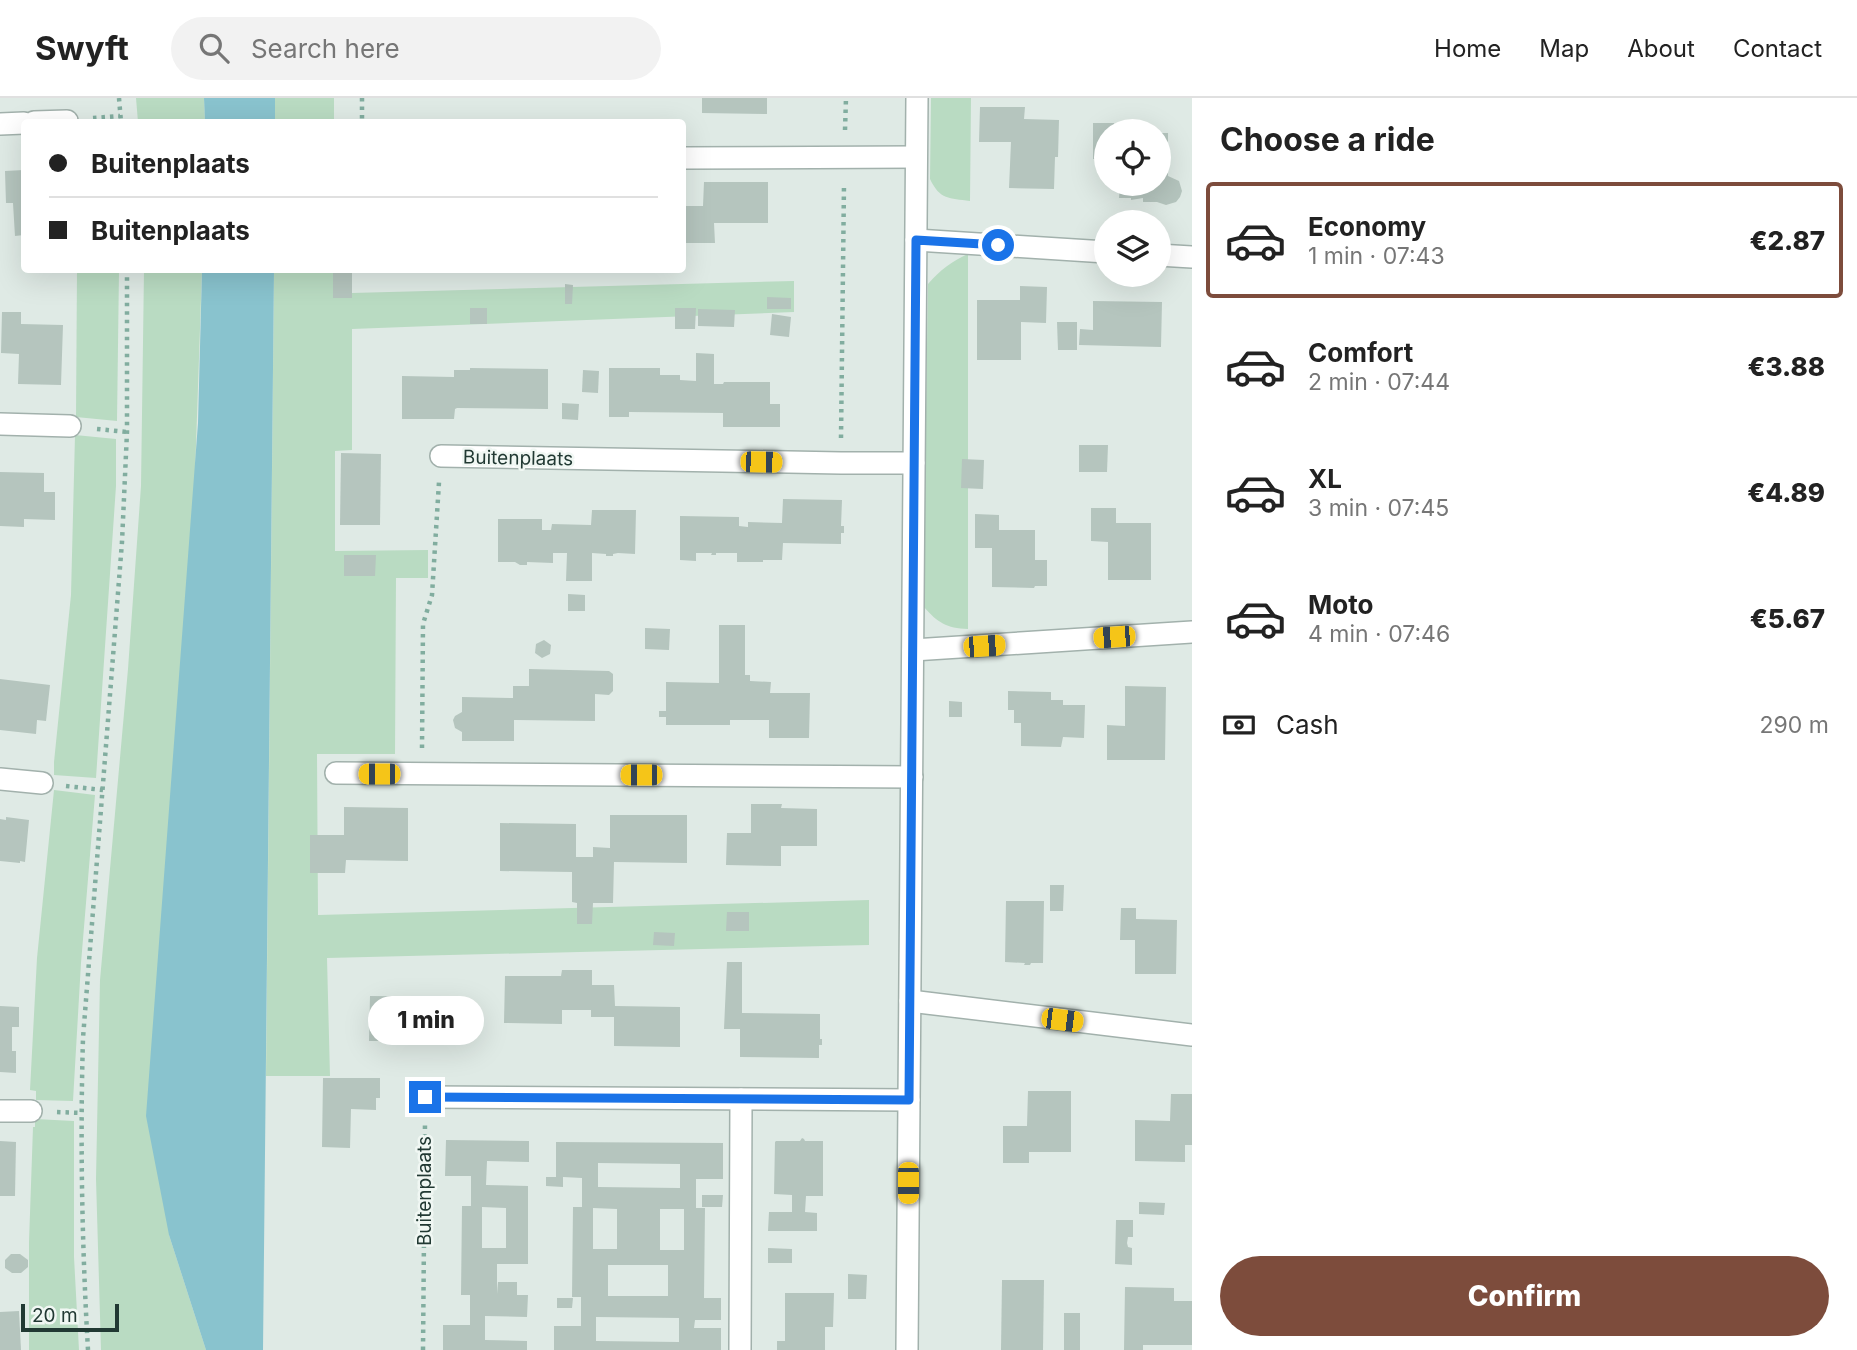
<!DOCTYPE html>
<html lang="en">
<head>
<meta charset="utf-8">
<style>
	body { margin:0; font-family:Inter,sans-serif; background:#f2f2f2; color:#222; height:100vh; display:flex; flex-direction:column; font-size:26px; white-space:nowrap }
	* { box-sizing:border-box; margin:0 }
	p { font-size:23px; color:#767676 }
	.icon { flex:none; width:38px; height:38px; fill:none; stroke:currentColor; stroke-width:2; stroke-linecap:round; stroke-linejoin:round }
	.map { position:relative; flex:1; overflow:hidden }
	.panel { display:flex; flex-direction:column; background:#fff; width:665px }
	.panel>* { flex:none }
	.guide { position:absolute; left:21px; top:21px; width:665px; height:154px; border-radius:7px; box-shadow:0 7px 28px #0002; display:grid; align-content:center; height:154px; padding:0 28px; background:#fff }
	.buttons { position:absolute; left:1094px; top:21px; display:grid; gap:14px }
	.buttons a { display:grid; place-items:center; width:77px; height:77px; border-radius:50%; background:#fff; box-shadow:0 7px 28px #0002; font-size:35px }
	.scale { position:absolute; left:21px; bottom:18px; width:98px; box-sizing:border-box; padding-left:7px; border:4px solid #213933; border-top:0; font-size:19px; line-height:24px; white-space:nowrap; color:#213933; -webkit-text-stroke:5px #f0f7f3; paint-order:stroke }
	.end { position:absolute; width:32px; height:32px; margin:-16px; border:9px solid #1a73e8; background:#fff; box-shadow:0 0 0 4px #fff }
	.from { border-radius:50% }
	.bubble { position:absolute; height:49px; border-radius:24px; background:#fff; box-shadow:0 7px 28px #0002; font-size:23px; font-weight:800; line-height:49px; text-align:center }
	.car { position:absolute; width:21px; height:42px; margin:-21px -10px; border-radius:9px; box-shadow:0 0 5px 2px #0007; background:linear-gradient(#f5c518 24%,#345 0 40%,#f5c518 0 76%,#345 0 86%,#f5c518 0) }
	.guide b { display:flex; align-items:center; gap:24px; height:66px; font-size:26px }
	.guide b+b { border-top:2px solid #e0e0e0 }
	.guide i { width:18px; height:18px; background:#222 }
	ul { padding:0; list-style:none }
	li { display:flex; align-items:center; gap:21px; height:116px; margin:0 14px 10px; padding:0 14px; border:4px solid transparent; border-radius:7px }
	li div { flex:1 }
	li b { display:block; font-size:26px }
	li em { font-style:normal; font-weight:800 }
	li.on { border-color:#7d4c3c }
	li>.icon { width:63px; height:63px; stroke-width:1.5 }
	h2 { padding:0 28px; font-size:32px; line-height:84px }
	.pay { display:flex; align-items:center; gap:18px; height:77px; padding:0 28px; font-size:26px }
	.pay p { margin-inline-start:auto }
	.action { display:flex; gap:14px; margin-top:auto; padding:14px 28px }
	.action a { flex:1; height:80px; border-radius:42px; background:#7d4c3c; color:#fff; font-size:28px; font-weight:800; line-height:80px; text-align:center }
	header { display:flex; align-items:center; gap:42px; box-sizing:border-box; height:98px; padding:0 35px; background:#fff; border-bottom:2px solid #e0e0e0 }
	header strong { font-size:33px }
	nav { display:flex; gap:38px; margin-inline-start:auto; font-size:24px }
	.search { width:490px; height:63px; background:#f2f2f2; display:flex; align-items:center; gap:18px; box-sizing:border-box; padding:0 24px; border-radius:38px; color:#767676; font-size:26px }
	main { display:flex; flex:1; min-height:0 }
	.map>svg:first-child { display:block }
	.green { fill:#b9dbc2 }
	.water { fill:#89c3ce }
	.building { fill:#b5c5be; fill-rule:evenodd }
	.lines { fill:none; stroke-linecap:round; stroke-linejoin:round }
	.minor-casing { stroke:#a2b1ac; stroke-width:24 }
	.path { stroke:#81ad9f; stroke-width:4.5; stroke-dasharray:3.5 5; stroke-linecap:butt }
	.minor { stroke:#fff; stroke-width:21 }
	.route { stroke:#1a73e8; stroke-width:9 }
	.labels { text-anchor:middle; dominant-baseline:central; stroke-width:5; stroke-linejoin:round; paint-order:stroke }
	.street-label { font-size:19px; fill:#213933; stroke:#f0f7f3 }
</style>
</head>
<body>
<header>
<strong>Swyft</strong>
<div class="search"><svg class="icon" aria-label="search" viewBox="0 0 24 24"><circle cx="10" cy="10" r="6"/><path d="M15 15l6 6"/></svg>Search here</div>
<nav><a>Home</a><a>Map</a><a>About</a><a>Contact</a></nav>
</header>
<main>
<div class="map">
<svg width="1192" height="1252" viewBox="0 0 1192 1252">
	<rect width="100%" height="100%" fill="#dfeae5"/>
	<!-- green -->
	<g class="green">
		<polygon points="136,0 204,0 205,24 138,24"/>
		<rect x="275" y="0" width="59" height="24"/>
		<path d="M931 0H971L970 103C949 100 940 102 930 81Z"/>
		<path d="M968 156V531C946 530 938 525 923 508L928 186C940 172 952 163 968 156Z"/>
		<polygon points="77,172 119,172 117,323 76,319"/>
		<polygon points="144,172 202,172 169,1137 206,1252 101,1252 96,1081 100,882 128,571 141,388"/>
		<polygon points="274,172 352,172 352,195 794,183 794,214 352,231 352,352 335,353 335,453 428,452 428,480 396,480 395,656 317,656 318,817 869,802 869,847 327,860 330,978 266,978"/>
		<polygon points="75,337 116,341 116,388 96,680 54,677 54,664 71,497"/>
		<polygon points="54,692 95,697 81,865 73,1003 36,1002 36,993 30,992 37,860"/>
		<polygon points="35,1021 74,1023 74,1159 79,1252 29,1252 29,1144 33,1029 35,1029"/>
	</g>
	<!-- water -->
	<g class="water">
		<polygon points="204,0 275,0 275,24 205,24"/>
		<polygon points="202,172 274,172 263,1252 206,1252 169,1137 146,1018 198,325"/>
	</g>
	<!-- building -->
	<g class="building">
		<polygon points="702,0 767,0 767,16 702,15"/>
		<polygon points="980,9 1025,9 1024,21 1059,22 1058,59 1055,59 1054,91 1009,90 1011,44 979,44"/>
		<polygon points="1093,25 1114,25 1114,33 1106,33 1106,62 1093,61"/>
		<polygon points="1158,35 1168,35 1168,78 1179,83 1182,93 1180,99 1176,104 1166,107 1157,104 1143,104 1143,100 1131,102 1131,100 1119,100 1120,86 1158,86"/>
		<polygon points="24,72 24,137 15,138 13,105 6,105 5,73"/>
		<polygon points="704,84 768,84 768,125 714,125 715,145 682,145 682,108 703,108"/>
		<rect x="333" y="172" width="19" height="28"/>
		<polygon points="565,186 573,187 572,206 565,206"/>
		<polygon points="1020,188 1047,189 1046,225 1021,224 1021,262 977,262 977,202 1020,202"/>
		<polygon points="767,199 791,200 791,211 767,211"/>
		<polygon points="1093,203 1162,204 1161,249 1079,247 1080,231 1093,232"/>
		<rect x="470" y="210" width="17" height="16"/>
		<polygon points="675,210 696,210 695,231 675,231"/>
		<polygon points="698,211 735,212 734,229 698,228"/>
		<polygon points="2,214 21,214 21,226 63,227 61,287 18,286 19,256 1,255"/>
		<polygon points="772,216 791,219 789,239 770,237"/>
		<polygon points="1057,224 1077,224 1077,252 1058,252"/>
		<polygon points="696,255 714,256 714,286 723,286 724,284 770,284 770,306 780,306 780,329 723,329 723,315 629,314 629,319 609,319 609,270 660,270 660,277 680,277 680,282 696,283"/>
		<polygon points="470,270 548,271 548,311 457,310 455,311 454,321 402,321 402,278 454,279 454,272 470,272"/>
		<polygon points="583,272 599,273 598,295 582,294"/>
		<polygon points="562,305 579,306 578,322 562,321"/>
		<polygon points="1079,347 1108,347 1107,374 1079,374"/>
		<polygon points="341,355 381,356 380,427 340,427"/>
		<polygon points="962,361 984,362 983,391 961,390"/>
		<polygon points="0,374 44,375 44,394 55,394 55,422 24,421 24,429 0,428"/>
		<polygon points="783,401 842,402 841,428 844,428 844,435 841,435 841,446 783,445 782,462 763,462 763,464 737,464 737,455 716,455 716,457 711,457 712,455 696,455 696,463 680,462 680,418 739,419 739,428 748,429 748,424 782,425"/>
		<polygon points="1091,410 1116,410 1116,425 1151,425 1151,482 1108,482 1108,444 1091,443"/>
		<polygon points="592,412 636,412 635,456 618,455 613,456 613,458 606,458 606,456 592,455 592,483 566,483 567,455 553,455 553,465 527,464 527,467 520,467 515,464 498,464 498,421 542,421 542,432 551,432 552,426 591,427"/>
		<polygon points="975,416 999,417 999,432 1035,432 1035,462 1047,462 1047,488 1035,488 1034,490 992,489 992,450 975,450"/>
		<polygon points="344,457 376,457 375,478 344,478"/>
		<polygon points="568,496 585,497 585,513 568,513"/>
		<polygon points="719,527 745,527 745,577 750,577 750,583 771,584 770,595 810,595 809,640 769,640 769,622 730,622 730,627 666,627 666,619 659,619 659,613 666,613 666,584 719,585"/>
		<polygon points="645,530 670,531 669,552 645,551"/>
		<polygon points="544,542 551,547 550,556 542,560 535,555 536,546"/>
		<polygon points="529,571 609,573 613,576 613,593 609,597 595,596 595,623 516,622 514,622 514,643 462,643 462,634 455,630 453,622 455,618 462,614 462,599 513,600 513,588 529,588"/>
		<polygon points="0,581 50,587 46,623 37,622 36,636 0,632"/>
		<polygon points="1125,588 1166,589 1165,662 1107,662 1107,627 1125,628"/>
		<polygon points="1008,593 1051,594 1051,602 1063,602 1063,607 1085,607 1084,640 1063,639 1061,649 1021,648 1021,625 1014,625 1014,612 1008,612"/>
		<polygon points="949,603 962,604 962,619 949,619"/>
		<polygon points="751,706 782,706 781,710 817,711 817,748 781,748 781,768 726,767 727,735 751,735"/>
		<polygon points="344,709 408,710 408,763 346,762 345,775 310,775 310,737 344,737"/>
		<polygon points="610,717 687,717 687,765 614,764 613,805 593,805 592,826 577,826 577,805 572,804 572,774 500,773 500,725 576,726 576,759 593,759 593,749 610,750"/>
		<polygon points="6,719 29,722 25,764 20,763 20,765 0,763 0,721 6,722"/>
		<polygon points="1050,787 1064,787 1063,813 1050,813"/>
		<polygon points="1006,803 1044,803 1043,865 1031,865 1030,867 1024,867 1025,865 1005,864"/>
		<polygon points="1121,810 1136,810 1136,821 1177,822 1176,876 1135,876 1135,842 1120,842"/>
		<polygon points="727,814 749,814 749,833 726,833"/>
		<polygon points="654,834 675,835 674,848 653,847"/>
		<polygon points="727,864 742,864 742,915 820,916 820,941 822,941 822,947 819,947 819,960 740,959 740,931 724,931"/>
		<polygon points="562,872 592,872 592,887 614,887 615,908 680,909 680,949 614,948 614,919 591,919 591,912 562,912 562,926 504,925 505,878 561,878"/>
		<polygon points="370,898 460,899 459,932 433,932 433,943 369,943"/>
		<polygon points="0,908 19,909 19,929 12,929 12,953 16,953 16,975 0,974"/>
		<polygon points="323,980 380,980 380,1000 376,1000 376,1012 351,1011 350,1050 322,1049"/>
		<polygon points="1028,993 1071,993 1071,1054 1029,1054 1029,1065 1003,1065 1003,1028 1027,1028"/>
		<polygon points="1171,996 1192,996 1192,1047 1185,1047 1185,1064 1135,1063 1135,1022 1170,1023"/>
		<polygon points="802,1040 804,1041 805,1043 823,1043 823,1098 806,1098 805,1114 817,1115 817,1133 768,1133 769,1114 792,1114 792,1097 774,1096 775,1044 776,1043 800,1043"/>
		<path d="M446 1042 529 1043V1064L487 1063 486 1087 528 1088V1166H497V1196L498 1184H517V1197H528L527 1219 485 1218V1242L527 1243V1252H443V1227H470V1197H461L462 1108H471V1078H445ZM482 1109 506 1110V1150H482Z"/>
		<polygon points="0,1043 16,1044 15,1098 0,1098"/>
		<path d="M556 1044 723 1045V1081H696V1110H705L704 1200H721V1222H695L694 1230H721V1252H554V1228H581V1199H572L573 1109H582V1080L563 1079V1089L546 1088V1079H556ZM598 1065 680 1066V1090L598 1089ZM593 1110 617 1111V1151H593ZM660 1111H684V1152H660ZM608 1167H668V1198H608ZM596 1219 679 1220V1244L596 1243Z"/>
		<polygon points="702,1097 723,1097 722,1109 702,1109"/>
		<polygon points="1139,1104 1165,1105 1164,1117 1139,1116"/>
		<polygon points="1116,1122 1133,1122 1133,1139 1128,1139 1127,1145 1128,1149 1132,1150 1132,1167 1115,1166"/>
		<polygon points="768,1150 792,1151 792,1165 768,1165"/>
		<polygon points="11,1156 20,1156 28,1162 28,1169 21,1175 12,1175 5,1170 5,1162"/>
		<polygon points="848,1176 867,1177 866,1201 848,1201"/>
		<polygon points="1002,1182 1044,1182 1043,1252 1001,1252"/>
		<polygon points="1125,1189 1174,1190 1174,1203 1192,1203 1192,1247 1143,1247 1143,1252 1124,1252"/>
		<polygon points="785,1195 834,1195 833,1229 825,1229 825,1252 777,1252 777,1243 785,1243"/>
		<polygon points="557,1200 573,1200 572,1210 557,1210"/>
		<polygon points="19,1213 21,1252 0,1252 0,1214"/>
		<rect x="1064" y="1215" width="16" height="37"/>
	</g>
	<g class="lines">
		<defs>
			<g id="minor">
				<polyline points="34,24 67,23"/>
				<polyline points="0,26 24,25"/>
				<polyline points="682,60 916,59"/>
				<polyline points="916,142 1106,154"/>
				<polyline points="1158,157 1192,159"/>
				<polyline points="0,326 70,328"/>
				<polyline points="441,358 841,365 914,365"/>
				<polyline points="913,552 1192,534"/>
				<polyline points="336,675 912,679"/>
				<polyline points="0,681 42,685"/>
				<polyline points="910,903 1192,937"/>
				<polyline points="425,999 909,1002"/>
				<polyline points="0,1013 31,1013"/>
				<polyline points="740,1252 741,1001"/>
				<polyline points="907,1252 917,0"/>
			</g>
		</defs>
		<!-- minor casing -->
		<use href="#minor" class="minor-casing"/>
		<!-- path -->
		<g class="path">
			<polyline points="119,0 121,24"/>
			<polyline points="362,0 362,24"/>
			<polyline points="93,20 120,18"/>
			<polyline points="845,32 846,0"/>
			<polyline points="97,331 127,334"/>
			<polyline points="841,340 844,86"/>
			<polyline points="422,650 423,526 432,497 439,384"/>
			<polyline points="66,688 103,692"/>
			<polyline points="57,1014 81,1015"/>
			<path d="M88 1252C82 1148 80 1044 83 940L122 444 127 334V172"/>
			<polyline points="423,1252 425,1024"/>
		</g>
		<!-- minor -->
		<use href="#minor" class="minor"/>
	</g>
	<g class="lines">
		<!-- route -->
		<polyline class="route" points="425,999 909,1002 916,142 998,147"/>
	</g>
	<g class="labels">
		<!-- street labels -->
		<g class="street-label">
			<text transform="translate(518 360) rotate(1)">Buitenplaats</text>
			<text transform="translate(424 1093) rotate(-90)">Buitenplaats</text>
		</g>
	</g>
</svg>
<div class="buttons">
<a><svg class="icon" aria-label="locate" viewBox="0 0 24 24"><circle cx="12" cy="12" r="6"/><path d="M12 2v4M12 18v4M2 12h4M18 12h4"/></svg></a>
<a><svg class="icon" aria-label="layers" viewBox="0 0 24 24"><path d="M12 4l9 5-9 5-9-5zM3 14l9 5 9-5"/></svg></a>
</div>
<div class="scale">20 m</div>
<i class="end from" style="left:998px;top:147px"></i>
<i class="end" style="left:425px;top:999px"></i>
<div class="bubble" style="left:368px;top:898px;width:116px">1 min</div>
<i class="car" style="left:761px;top:364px;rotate:91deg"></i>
<i class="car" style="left:1114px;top:539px;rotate:266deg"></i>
<i class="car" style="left:984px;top:548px;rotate:86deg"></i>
<i class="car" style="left:379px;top:676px;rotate:270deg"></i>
<i class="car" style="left:641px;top:677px;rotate:270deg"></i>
<i class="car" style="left:1062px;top:922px;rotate:97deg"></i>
<i class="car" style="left:908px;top:1085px;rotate:180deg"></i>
<div class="guide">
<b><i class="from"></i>Buitenplaats</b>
<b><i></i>Buitenplaats</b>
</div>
</div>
<section class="panel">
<h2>Choose a ride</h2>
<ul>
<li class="on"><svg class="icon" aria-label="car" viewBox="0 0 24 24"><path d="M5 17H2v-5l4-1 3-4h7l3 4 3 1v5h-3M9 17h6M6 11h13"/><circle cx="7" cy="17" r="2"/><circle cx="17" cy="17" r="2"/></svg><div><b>Economy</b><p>1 min · 07:43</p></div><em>€2.87</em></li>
<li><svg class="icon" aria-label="car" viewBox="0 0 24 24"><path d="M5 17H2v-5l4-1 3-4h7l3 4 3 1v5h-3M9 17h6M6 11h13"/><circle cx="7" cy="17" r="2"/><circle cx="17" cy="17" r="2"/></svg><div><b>Comfort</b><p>2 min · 07:44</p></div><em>€3.88</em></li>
<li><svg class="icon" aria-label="car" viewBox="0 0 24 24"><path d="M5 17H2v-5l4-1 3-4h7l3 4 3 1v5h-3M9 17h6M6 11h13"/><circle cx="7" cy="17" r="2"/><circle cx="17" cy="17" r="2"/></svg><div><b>XL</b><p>3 min · 07:45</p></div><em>€4.89</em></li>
<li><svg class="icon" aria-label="car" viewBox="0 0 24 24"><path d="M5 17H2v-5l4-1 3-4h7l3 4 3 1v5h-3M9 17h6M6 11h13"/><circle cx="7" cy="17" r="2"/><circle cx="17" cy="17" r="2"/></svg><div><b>Moto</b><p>4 min · 07:46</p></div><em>€5.67</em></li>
</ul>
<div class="pay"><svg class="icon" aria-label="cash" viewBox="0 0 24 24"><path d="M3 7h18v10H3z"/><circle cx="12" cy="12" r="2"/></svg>Cash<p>290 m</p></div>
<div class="action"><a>Confirm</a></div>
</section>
</main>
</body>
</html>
